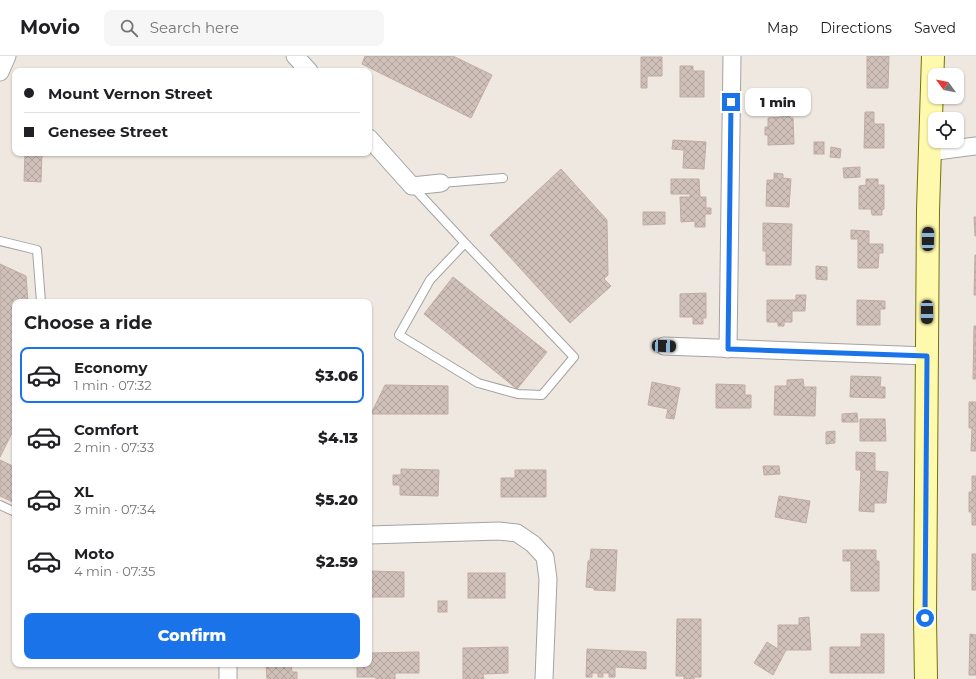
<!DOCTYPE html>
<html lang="en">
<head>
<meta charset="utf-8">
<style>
	body { margin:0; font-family:Montserrat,sans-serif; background:#f6f6f6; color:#202124; height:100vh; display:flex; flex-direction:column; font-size:15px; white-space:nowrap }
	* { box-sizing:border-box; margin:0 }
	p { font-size:13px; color:#757577 }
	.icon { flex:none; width:22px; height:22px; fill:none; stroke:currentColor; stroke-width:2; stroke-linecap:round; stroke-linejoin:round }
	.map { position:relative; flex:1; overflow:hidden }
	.drawer { position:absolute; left:12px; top:243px; width:360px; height:368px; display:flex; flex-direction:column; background:#fff; border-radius:8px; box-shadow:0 1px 3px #0004 }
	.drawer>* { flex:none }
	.hud { position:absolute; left:12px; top:12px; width:360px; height:88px; border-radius:8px; box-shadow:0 1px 3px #0004; display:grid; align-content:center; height:88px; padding:0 12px; background:#fff }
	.needle { width:26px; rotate:302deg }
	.tools { position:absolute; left:928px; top:12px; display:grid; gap:8px }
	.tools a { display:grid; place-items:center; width:36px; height:36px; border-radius:8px; background:#fff; box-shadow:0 1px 3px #0004; font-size:20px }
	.end { position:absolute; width:18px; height:18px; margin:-9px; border:5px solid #1a73e8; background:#fff; box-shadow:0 0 0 2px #fff }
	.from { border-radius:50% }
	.bubble { position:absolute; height:28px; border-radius:8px; background:#fff; box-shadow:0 1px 3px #0004; font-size:13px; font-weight:800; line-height:28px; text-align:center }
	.car { position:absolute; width:12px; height:24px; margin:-12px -6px; border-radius:5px; box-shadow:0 0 3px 1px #0007; background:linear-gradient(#222 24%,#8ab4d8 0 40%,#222 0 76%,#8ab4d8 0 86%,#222 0) }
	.hud b { display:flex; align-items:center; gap:14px; height:38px; font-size:15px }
	.hud b+b { border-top:1px solid #e0e0e0 }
	.hud i { width:10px; height:10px; background:#202124 }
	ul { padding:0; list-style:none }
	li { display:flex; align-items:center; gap:12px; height:56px; margin:0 8px 6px; padding:0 4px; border:2px solid transparent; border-radius:8px }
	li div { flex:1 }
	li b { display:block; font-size:15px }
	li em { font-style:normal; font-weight:800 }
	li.on { border-color:#1a73e8 }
	li>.icon { width:36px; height:36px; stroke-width:1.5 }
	h2 { padding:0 12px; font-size:18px; line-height:48px }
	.button { display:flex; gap:8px; margin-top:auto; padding:8px 12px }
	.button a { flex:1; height:46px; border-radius:8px; background:#1a73e8; color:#fff; font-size:16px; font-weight:800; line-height:46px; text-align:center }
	header { display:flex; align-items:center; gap:24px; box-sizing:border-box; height:56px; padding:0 20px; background:#fff; border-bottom:1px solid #e0e0e0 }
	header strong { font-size:19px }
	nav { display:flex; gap:22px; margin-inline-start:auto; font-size:14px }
	.search { width:280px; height:36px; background:#f6f6f6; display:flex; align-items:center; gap:10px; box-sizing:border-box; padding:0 14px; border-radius:8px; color:#757577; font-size:15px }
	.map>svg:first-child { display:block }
	.building { fill:url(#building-cross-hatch); stroke:#c2aca2 }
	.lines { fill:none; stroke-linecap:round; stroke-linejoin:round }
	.lane-casing { stroke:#a3a3a3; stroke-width:10 }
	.street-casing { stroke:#a3a3a3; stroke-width:19 }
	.secondary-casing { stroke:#767400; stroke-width:24 }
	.lane { stroke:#fff; stroke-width:8 }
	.street { stroke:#fff; stroke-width:17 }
	.secondary { stroke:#fff9ae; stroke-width:22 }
	.route { stroke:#1a73e8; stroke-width:5 }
</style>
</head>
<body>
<header>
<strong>Movio</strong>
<div class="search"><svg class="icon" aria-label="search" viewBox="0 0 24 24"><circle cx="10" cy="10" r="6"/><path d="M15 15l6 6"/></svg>Search here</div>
<nav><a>Map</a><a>Directions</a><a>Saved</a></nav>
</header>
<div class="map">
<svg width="976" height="623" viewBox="0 0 976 623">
	<defs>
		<pattern id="building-cross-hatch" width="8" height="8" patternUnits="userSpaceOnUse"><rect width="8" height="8" fill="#cfc0b9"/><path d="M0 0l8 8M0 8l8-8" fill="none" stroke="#b1a49e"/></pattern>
	</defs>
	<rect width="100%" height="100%" fill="#efe8e0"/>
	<!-- building -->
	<g class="building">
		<polygon points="365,0 453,0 492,19 471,62 362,8"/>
		<polygon points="867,0 889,0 888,32 867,32"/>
		<polygon points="641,1 662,1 662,20 647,20 647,32 641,32"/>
		<polygon points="680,10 693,10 693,15 704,15 704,41 680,41"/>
		<polygon points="865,56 874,56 874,68 884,68 884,92 864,92"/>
		<polygon points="790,57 790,62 793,62 794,88 768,89 768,79 765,79 765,71 768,71 768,62 783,61 783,58"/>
		<polygon points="673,84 706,86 704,113 683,112 684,94 672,93"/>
		<rect x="814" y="86" width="10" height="12"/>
		<polygon points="831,91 841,93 840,102 830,101"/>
		<polygon points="25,97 42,97 41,126 24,125"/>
		<polygon points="860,111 860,121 844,122 843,112"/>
		<polygon points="561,113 607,164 608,219 604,223 611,230 570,267 490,179"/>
		<polygon points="774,117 783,118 783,122 791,123 789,151 766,150 767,124 774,124"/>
		<polygon points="671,123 699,123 700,141 706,141 706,152 711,152 711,158 705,158 705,171 695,171 695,165 681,166 680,141 690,141 690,138 671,138"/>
		<polygon points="866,123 878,123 878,129 884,129 884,153 882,154 882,159 872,159 871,153 859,153 859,130 866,129"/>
		<polygon points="643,156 665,156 665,168 643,169"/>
		<polygon points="974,161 976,161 976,180 975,180"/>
		<polygon points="763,167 792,168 791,209 766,209 766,195 763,195"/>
		<polygon points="851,174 869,175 869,188 883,188 883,197 879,197 878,212 858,212 858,183 851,183"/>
		<polygon points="975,199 976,199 976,239 974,239"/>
		<polygon points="0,208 26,220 28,246 15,246 15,371 0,401"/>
		<polygon points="816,210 827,211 827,224 816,223"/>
		<polygon points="453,221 547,296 517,333 424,258"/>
		<polygon points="706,237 706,262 703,262 703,268 693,268 693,261 680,261 680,238"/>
		<polygon points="796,239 806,239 805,255 792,255 792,266 784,266 784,270 778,270 778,266 767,266 767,244 796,244"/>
		<polygon points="857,244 885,245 885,253 880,253 880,269 857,269"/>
		<polygon points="974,270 976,270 976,323 973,323"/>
		<polygon points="851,320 881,321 880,331 885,331 885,342 850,341"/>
		<polygon points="803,323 804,331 816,331 815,360 774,359 775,330 787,330 787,324"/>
		<polygon points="652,326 680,332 674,363 666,362 668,353 648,349"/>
		<polygon points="716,328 745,329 745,339 751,339 751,352 716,352"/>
		<polygon points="385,329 448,330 448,358 371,358"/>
		<polygon points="969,346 976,346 976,395 971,395 972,372 969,372"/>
		<polygon points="857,357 858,366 842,366 842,358"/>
		<polygon points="860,363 885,363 886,385 860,385"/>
		<polygon points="835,375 835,387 826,388 826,376"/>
		<polygon points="856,396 875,397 875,415 888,416 886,447 874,447 874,456 859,455 861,414 856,414"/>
		<polygon points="0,404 15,411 15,447 0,440"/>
		<polygon points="763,410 779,410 780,418 764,419"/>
		<polygon points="401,413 439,414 438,440 400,439 400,429 393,429 393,419 401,419"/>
		<polygon points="515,414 546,414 546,441 501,441 501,422 515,422"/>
		<polygon points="972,420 976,420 976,469 972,469 972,456 969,456 969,436 972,436"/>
		<polygon points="779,440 810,445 806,467 775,461"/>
		<polygon points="591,493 617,494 615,535 594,534 594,532 586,531 588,505 590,504"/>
		<polygon points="843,494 876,494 876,505 879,505 879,535 851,535 851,505 843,505"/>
		<rect x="972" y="498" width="4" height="36"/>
		<polygon points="369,515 404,516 404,541 369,541"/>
		<rect x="468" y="517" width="37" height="25"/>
		<rect x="438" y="545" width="9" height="11"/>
		<polygon points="809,561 811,594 786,594 773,619 754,607 767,586 778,593 778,569 799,569 799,562"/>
		<polygon points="677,563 701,563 701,621 694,621 694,623 684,623 684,620 676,620"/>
		<polygon points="861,578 884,578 884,617 830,617 830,591 861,591"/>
		<polygon points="970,578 976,579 976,619 969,619"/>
		<polygon points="508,591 508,617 483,618 484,623 463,623 463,592"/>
		<polygon points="587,593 646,596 646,613 615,611 615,621 609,621 609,617 603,617 603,621 598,621 598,617 592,617 592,621 586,621"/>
		<polygon points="419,596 419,617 395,617 395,623 376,623 376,621 357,621 357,608 369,608 369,597"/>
		<polygon points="266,608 291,608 292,616 297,616 297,623 267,623"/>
	</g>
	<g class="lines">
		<defs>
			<g id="lane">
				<polyline points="441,127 503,122"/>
				<polyline points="413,131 465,187 574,301 542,339 518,338 478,327 399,279 430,224 465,187"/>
				<polyline points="0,185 37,194 41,246"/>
				<polyline points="0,449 15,456"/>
			</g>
			<g id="street">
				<polyline points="295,0 309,15"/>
				<polyline points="0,16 7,0"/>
				<polyline points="369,82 412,130 441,127"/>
				<polyline points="929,96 976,90"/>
				<polyline points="664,290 927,300"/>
				<polyline points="728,293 732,0"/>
				<polyline points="369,479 499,475 517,477 533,488 545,501 548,523 544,623"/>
				<polyline points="228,608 228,623"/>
			</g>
			<polyline id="secondary" points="926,623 925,562 928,154 933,0"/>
		</defs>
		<!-- lane casing -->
		<use href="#lane" class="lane-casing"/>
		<!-- street casing -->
		<use href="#street" class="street-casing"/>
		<!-- secondary casing -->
		<use href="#secondary" class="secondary-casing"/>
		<!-- lane -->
		<use href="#lane" class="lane"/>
		<!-- street -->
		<use href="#street" class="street"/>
		<!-- secondary -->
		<use href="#secondary" class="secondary"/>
	</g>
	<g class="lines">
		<!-- route -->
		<polyline class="route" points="731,46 728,293 927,300 925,562"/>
	</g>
</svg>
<div class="tools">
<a><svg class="needle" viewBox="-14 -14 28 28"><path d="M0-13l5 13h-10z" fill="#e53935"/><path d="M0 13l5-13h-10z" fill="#757577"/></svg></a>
<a><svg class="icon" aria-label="locate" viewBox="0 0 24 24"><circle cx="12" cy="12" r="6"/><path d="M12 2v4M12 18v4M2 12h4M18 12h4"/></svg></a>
</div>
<i class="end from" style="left:925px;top:562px"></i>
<i class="end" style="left:731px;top:46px"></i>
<div class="bubble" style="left:745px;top:32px;width:66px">1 min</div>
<i class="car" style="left:928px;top:183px;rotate:1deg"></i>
<i class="car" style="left:927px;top:256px;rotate:180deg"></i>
<i class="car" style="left:664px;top:290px;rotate:92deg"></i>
<div class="hud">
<b><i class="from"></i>Mount Vernon Street</b>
<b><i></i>Genesee Street</b>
</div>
<section class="drawer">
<h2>Choose a ride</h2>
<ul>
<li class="on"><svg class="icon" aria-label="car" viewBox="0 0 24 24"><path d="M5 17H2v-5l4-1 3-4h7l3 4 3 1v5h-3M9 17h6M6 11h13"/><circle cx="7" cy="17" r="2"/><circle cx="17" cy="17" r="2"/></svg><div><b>Economy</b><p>1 min · 07:32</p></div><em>$3.06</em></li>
<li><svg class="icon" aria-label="car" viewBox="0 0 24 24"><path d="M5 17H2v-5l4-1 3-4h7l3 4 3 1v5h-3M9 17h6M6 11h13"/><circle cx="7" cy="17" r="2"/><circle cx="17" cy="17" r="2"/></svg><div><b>Comfort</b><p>2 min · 07:33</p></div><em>$4.13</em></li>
<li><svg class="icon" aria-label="car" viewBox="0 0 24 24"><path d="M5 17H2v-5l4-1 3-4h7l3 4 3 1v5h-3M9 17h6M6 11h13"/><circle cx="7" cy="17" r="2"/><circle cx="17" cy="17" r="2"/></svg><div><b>XL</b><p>3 min · 07:34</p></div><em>$5.20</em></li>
<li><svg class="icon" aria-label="car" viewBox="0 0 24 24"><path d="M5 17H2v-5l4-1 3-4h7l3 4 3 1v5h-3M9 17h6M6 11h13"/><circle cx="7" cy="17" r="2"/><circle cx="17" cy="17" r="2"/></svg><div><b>Moto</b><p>4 min · 07:35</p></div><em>$2.59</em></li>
</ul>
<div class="button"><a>Confirm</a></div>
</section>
</div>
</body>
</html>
